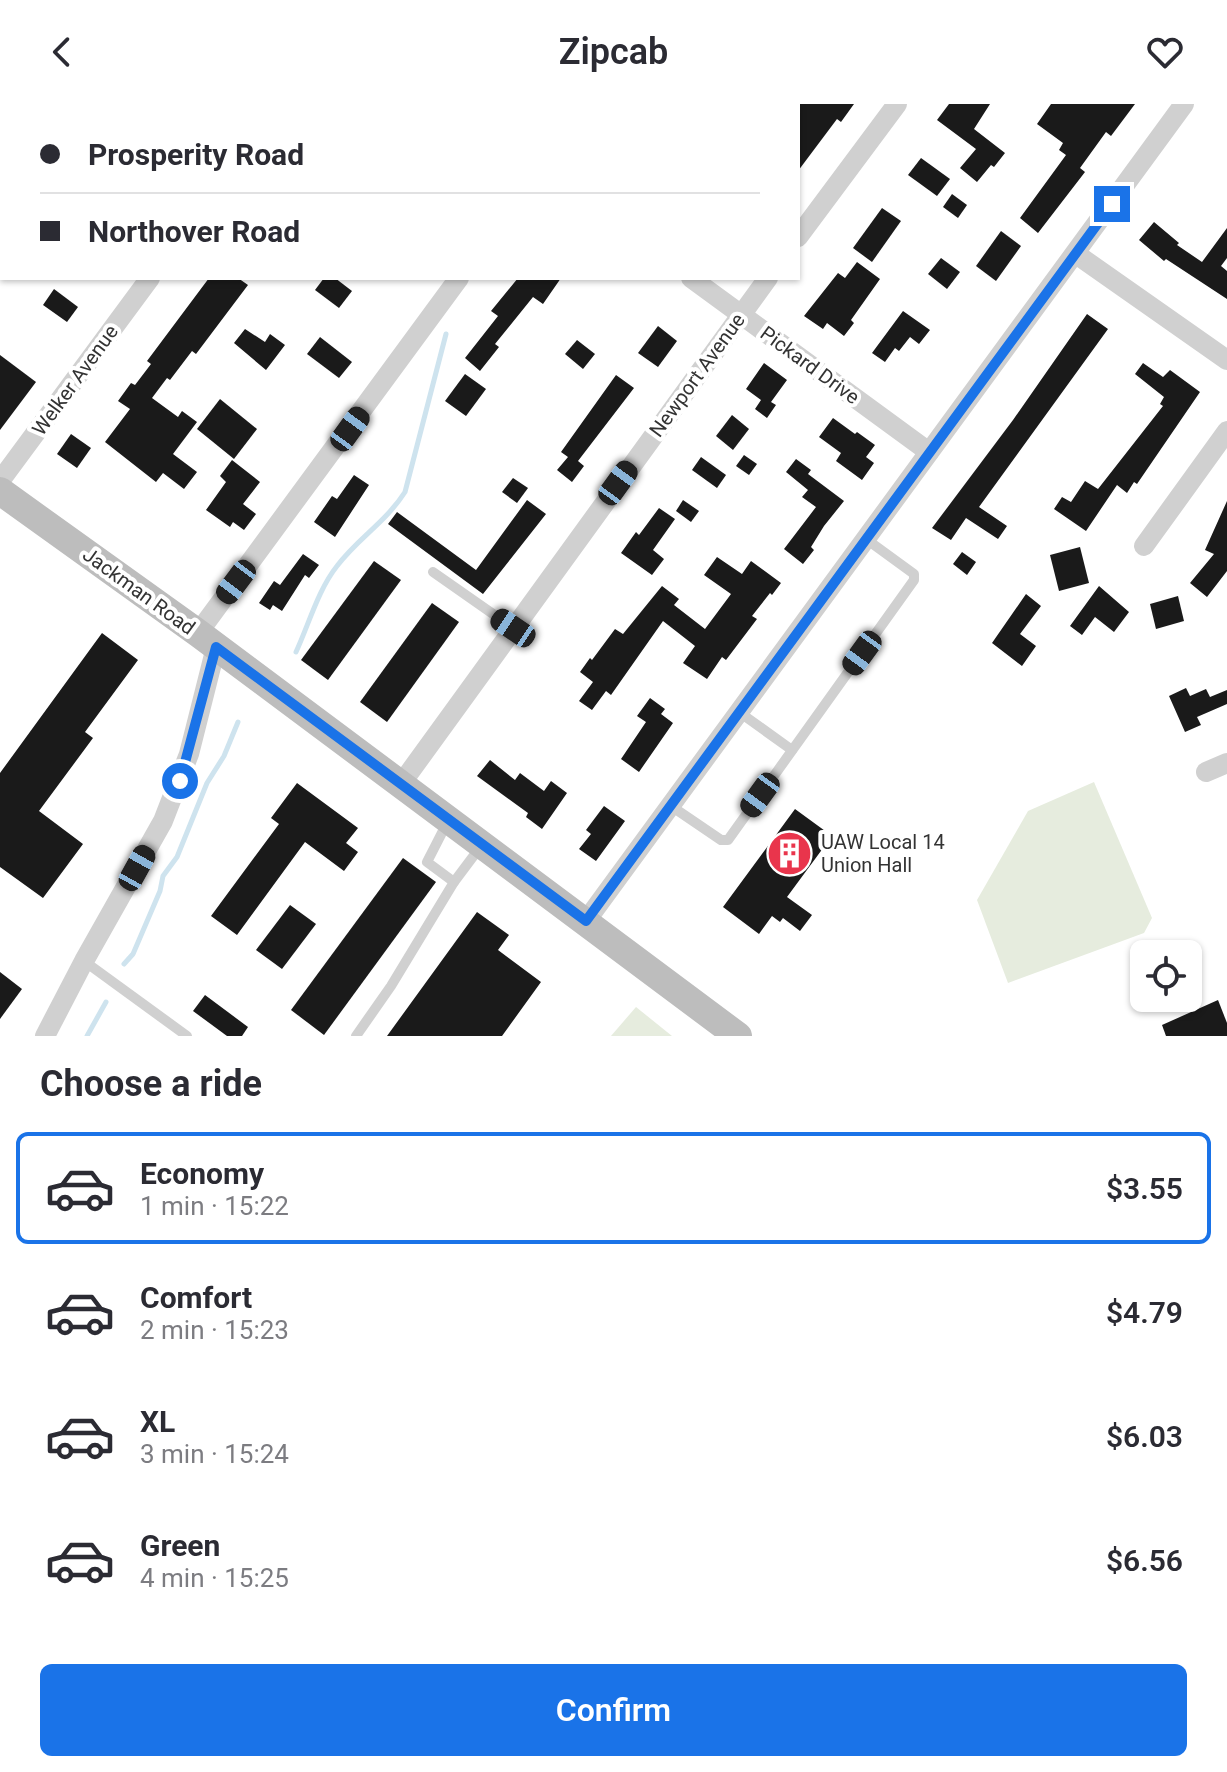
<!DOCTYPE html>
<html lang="en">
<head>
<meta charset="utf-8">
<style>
	body { margin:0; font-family:Roboto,sans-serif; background:#f2f2f3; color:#2b2b33; height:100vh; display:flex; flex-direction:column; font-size:30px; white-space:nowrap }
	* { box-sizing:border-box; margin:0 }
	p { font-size:26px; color:#7c7c81 }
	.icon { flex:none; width:44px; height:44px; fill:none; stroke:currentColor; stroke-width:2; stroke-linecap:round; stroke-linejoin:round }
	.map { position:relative; height:932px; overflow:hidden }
	.panel { display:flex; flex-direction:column; background:#fff; flex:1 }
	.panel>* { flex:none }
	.banner { position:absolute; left:0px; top:0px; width:800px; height:176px; box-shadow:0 2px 6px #0004; display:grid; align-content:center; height:176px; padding:0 40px; background:#fff }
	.buttons { position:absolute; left:1130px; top:836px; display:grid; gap:16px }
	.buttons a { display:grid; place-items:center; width:72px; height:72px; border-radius:12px; background:#fff; box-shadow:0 2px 6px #0004; font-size:40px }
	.end { position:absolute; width:36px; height:36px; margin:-18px; border:10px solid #1a73e8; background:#fff; box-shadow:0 0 0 4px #fff }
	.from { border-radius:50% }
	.car { position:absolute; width:24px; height:48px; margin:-24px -12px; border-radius:10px; box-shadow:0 0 6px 2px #0007; background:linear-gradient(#222 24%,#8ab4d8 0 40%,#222 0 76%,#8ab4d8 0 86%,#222 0) }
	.banner b { display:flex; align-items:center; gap:28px; height:76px; font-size:30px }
	.banner b+b { border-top:2px solid #e1e1e2 }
	.banner i { width:20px; height:20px; background:#2b2b33 }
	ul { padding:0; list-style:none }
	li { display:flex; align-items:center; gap:24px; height:112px; margin:0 16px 12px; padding:0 24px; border:4px solid transparent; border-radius:12px }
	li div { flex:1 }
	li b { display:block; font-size:30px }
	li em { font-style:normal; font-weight:600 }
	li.current { border-color:#1a73e8 }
	li>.icon { width:72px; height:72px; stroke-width:1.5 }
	h2 { padding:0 40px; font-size:36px; line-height:96px }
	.action { display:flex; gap:16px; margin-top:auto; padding:16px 40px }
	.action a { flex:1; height:92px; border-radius:12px; background:#1a73e8; color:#fff; font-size:32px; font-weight:600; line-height:92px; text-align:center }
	header { display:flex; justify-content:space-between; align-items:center; height:104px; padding:0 40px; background:#fff; font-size:36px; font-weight:600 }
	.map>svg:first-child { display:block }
	.green { fill:#e6ecde }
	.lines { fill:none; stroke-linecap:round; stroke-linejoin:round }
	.stream { stroke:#cee3ee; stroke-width:5 }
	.building { fill:#1a1a1a }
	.service { stroke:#d0d0d0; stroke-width:10 }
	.minor { stroke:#d0d0d0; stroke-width:20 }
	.secondary { stroke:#bdbdbd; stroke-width:28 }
	.route { stroke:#1a73e8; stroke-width:10 }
	.labels { text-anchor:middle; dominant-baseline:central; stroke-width:8; stroke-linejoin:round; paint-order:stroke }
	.street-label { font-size:20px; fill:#333; stroke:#fff }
	.poi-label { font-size:20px; fill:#333; stroke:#fff; text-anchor:start }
</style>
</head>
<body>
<header><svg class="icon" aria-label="back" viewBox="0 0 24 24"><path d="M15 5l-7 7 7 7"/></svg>Zipcab<svg class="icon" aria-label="heart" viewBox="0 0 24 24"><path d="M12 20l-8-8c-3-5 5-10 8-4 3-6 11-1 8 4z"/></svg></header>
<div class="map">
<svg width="1227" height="932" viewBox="0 0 1227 932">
	<rect width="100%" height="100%" fill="#fff"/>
	<!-- green -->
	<g class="green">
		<polygon points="1094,678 1152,814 1144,829 1008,879 977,796 1028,707"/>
		<polygon points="636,903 672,932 673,932 611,932"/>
	</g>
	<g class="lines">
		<!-- stream -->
		<g class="stream">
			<polyline points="484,2 484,0"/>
			<path d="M296 548C309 520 318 486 337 462 358 434 385 419 405 388L446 230"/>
			<polyline points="124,860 133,850 160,787 163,772 177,753 207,679 224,652 238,618"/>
			<polyline points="87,932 106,898"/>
		</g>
	</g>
	<!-- building -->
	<g class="building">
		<polygon points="798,0 854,0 841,18 837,15 798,67"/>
		<polygon points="949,0 990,0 974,25 1005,49 994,63 991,61 977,78 960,64 976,45 937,16"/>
		<polygon points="1051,0 1135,0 1111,32 1106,28 1080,64 1085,68 1038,129 1020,114 1066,51 1059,46 1063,39 1037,20"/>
		<polygon points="921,54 950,75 937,92 908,71"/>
		<polygon points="952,90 967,101 958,114 943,103"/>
		<polygon points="882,104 901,117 872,158 853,144"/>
		<polygon points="1154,118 1179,139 1177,141 1202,158 1227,124 1227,154 1221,162 1227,167 1227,195 1166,155 1164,157 1139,136"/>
		<polygon points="1001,127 1021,142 996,177 976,162"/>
		<polygon points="941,154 960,168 947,185 928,170"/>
		<polygon points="857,158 880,175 851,216 854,219 844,232 827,219 823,225 804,212 838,169 845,174"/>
		<polygon points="209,174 238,174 248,181 196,250 192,247 170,276 167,274 152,294 178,313 182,307 197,318 173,350 197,368 184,385 163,369 156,378 105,338 130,305 118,297 131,279 135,281 151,260 147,257"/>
		<polygon points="324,174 335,174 352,187 339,204 315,186"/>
		<polygon points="518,174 561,174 543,200 533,193 495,240 499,243 480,267 465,254 498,212 491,207"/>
		<polygon points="54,185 78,203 67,218 43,201"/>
		<polygon points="903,207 930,226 919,240 910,233 899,247 895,244 885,258 872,249"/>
		<polygon points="1087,210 1108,225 979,403 1007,422 998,435 966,414 951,436 932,424 1013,316"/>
		<polygon points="658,222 677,237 658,263 638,249"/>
		<polygon points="245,225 265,238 270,230 285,241 266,266 234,239"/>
		<polygon points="320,233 352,258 339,274 307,250"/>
		<polygon points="577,236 595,250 583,265 565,250"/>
		<polygon points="0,251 36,278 0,326"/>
		<polygon points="764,259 787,276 771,298 776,301 767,314 755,305 761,296 746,285"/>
		<polygon points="1143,259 1163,273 1170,266 1200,288 1137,380 1134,378 1127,389 1117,381 1086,427 1054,405 1062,393 1071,398 1085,377 1098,385 1163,302 1160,300 1164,293 1135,270"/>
		<polygon points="465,270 486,285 466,312 445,297"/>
		<polygon points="616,271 634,284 578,357 584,362 572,378 557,366 568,353 561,348"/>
		<polygon points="220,295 257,325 234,355 197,325"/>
		<polygon points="732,311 749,325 733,346 716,332"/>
		<polygon points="833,314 855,330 857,328 875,341 866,353 874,359 862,376 836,357 841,349 819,333"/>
		<polygon points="71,330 91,344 77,364 57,350"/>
		<polygon points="744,351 757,360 749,371 736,362"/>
		<polygon points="701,353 726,371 717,384 692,366"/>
		<polygon points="796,355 811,366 808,370 844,397 824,422 811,443 814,446 803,460 784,445 816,403 802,393 808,386 786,368"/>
		<polygon points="232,356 260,378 243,400 256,410 244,426 233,418 230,423 206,406 226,378 220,372"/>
		<polygon points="354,371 369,381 335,433 314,418 332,392 337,395"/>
		<polygon points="513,374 528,384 517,399 502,388"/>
		<polygon points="527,396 546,410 483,490 388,420 397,408 476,466"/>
		<polygon points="683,396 699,407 691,418 676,407"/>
		<polygon points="1227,397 1227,467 1207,493 1190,479 1214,450 1205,446"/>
		<polygon points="659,404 675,415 653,446 664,455 652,471 621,449 636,428 639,431"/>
		<polygon points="1080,443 1089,479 1059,487 1050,451"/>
		<polygon points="962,448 976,458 967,471 953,460"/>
		<polygon points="303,450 319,461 309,474 305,471 282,507 273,501 270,506 259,499 274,477 280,481"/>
		<polygon points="717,453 742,470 751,457 781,479 772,491 770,489 752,512 757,515 726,556 722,553 707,575 683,559 695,542 663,517 611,591 606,587 592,606 579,597 593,578 580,568 590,554 592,556 615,525 623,530 662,482 679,495 674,501 705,525 731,490 704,471"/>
		<polygon points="374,457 401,476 328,576 301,556"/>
		<polygon points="1099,482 1129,508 1114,528 1095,513 1082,531 1070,522"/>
		<polygon points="1026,490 1041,502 1020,530 1036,542 1022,562 992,539"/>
		<polygon points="1178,492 1184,517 1156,525 1150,500"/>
		<polygon points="432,499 459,518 387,618 360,598"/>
		<polygon points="102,529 138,556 85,628 93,634 39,707 83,740 43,794 0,763 0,669"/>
		<polygon points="1186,584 1190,592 1206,585 1210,593 1227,586 1227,600 1197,613 1201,621 1185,628 1169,592"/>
		<polygon points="650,594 665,605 661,610 673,619 639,668 621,655 646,618 637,612"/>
		<polygon points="490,656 515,676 520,669 544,687 551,677 567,689 542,725 526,713 528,709 477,672"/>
		<polygon points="297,679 358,724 346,739 358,748 344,767 305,738 237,831 211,812 279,720 271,714"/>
		<polygon points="604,702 625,717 596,757 579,745 591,730 586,726"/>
		<polygon points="795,705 832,732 787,793 812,811 800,827 783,814 780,818 772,812 759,830 723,803"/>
		<polygon points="403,754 436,778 324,931 291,906"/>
		<polygon points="290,801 316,820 282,865 256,846"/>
		<polygon points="477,808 509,831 498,846 541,878 502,932 387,932"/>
		<polygon points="0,868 22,885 0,915"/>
		<polygon points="205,891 248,923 242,932 227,932 193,907"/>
		<polygon points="1218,896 1227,919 1227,932 1166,932 1162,921"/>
	</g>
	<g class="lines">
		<!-- service -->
		<g class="service">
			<polyline points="433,468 513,524"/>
			<polyline points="739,608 792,646"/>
			<polyline points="671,702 721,736 728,736 914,476 914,470 866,435"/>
			<polyline points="448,717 427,758 454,778 481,742"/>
			<polyline points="84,857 187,932"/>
			<polyline points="356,932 391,882 454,778"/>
		</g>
		<!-- minor -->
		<g class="minor">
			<polyline points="452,0 455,2"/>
			<polyline points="277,2 278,0"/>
			<polyline points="583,2 585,0"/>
			<polyline points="798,133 897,0"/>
			<polyline points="1076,150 1227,256"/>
			<polyline points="691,174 929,348"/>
			<polyline points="0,377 150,174"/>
			<polyline points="1144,442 1227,327"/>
			<polyline points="198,529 459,174"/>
			<polyline points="1206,668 1227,659"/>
			<polyline points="401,680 768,174"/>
			<polyline points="586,817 1184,0"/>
			<polyline points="45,932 84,857 163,717 189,650 216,543"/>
		</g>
		<!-- secondary -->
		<polyline class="secondary" points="0,387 198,529 738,932"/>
	</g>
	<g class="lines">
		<!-- route -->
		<polyline class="route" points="180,677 216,543 586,817 1112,100"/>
	</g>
	<!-- icons -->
	<defs>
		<symbol id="building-disc" viewBox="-11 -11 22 22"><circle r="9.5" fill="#e9354c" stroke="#fff"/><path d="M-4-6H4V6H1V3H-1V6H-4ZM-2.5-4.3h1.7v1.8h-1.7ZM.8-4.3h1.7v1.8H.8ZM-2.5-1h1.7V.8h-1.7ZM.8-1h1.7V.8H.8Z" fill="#fff"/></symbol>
	</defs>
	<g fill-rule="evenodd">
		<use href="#building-disc" x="764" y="724" width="51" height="51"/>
	</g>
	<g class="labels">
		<!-- street labels -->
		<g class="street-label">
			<text transform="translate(810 261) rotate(36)">Pickard Drive</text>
			<text transform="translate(697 271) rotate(-54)">Newport Avenue</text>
			<text transform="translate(75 276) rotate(-54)">Welker Avenue</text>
			<text transform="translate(139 487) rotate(36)">Jackman Road</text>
		</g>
		<!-- poi labels -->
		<g class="poi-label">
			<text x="821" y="738">UAW Local 14<tspan x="821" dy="23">Union Hall</tspan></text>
		</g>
	</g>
</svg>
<div class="buttons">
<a><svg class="icon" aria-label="locate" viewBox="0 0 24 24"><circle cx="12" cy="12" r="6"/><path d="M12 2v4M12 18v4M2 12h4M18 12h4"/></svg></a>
</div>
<i class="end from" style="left:180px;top:677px"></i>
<i class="end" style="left:1112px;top:100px"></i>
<i class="car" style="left:350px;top:325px;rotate:36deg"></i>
<i class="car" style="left:618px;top:379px;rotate:36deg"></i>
<i class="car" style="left:236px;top:478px;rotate:217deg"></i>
<i class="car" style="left:513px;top:524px;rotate:304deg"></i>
<i class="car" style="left:862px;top:549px;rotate:216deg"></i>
<i class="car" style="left:760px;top:691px;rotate:216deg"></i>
<i class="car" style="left:137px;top:764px;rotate:29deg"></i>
<div class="banner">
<b><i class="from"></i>Prosperity Road</b>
<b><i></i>Northover Road</b>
</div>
</div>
<section class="panel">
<h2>Choose a ride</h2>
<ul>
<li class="current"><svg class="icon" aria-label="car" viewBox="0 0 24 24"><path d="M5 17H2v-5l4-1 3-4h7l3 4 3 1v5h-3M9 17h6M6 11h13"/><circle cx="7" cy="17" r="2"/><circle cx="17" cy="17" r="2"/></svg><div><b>Economy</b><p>1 min · 15:22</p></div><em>$3.55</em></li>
<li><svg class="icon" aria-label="car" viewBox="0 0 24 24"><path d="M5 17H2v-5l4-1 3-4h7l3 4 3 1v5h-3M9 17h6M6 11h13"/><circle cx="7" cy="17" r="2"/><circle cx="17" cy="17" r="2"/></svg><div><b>Comfort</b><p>2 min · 15:23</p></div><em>$4.79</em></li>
<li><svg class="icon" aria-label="car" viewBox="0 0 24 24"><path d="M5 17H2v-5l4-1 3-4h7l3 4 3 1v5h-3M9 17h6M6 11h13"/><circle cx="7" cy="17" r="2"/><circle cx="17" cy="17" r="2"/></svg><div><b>XL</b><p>3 min · 15:24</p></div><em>$6.03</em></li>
<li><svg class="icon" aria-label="car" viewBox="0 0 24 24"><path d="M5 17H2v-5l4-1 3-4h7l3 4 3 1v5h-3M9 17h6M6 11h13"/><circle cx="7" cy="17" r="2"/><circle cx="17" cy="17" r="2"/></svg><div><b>Green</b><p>4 min · 15:25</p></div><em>$6.56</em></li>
</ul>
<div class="action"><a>Confirm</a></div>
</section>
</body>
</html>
